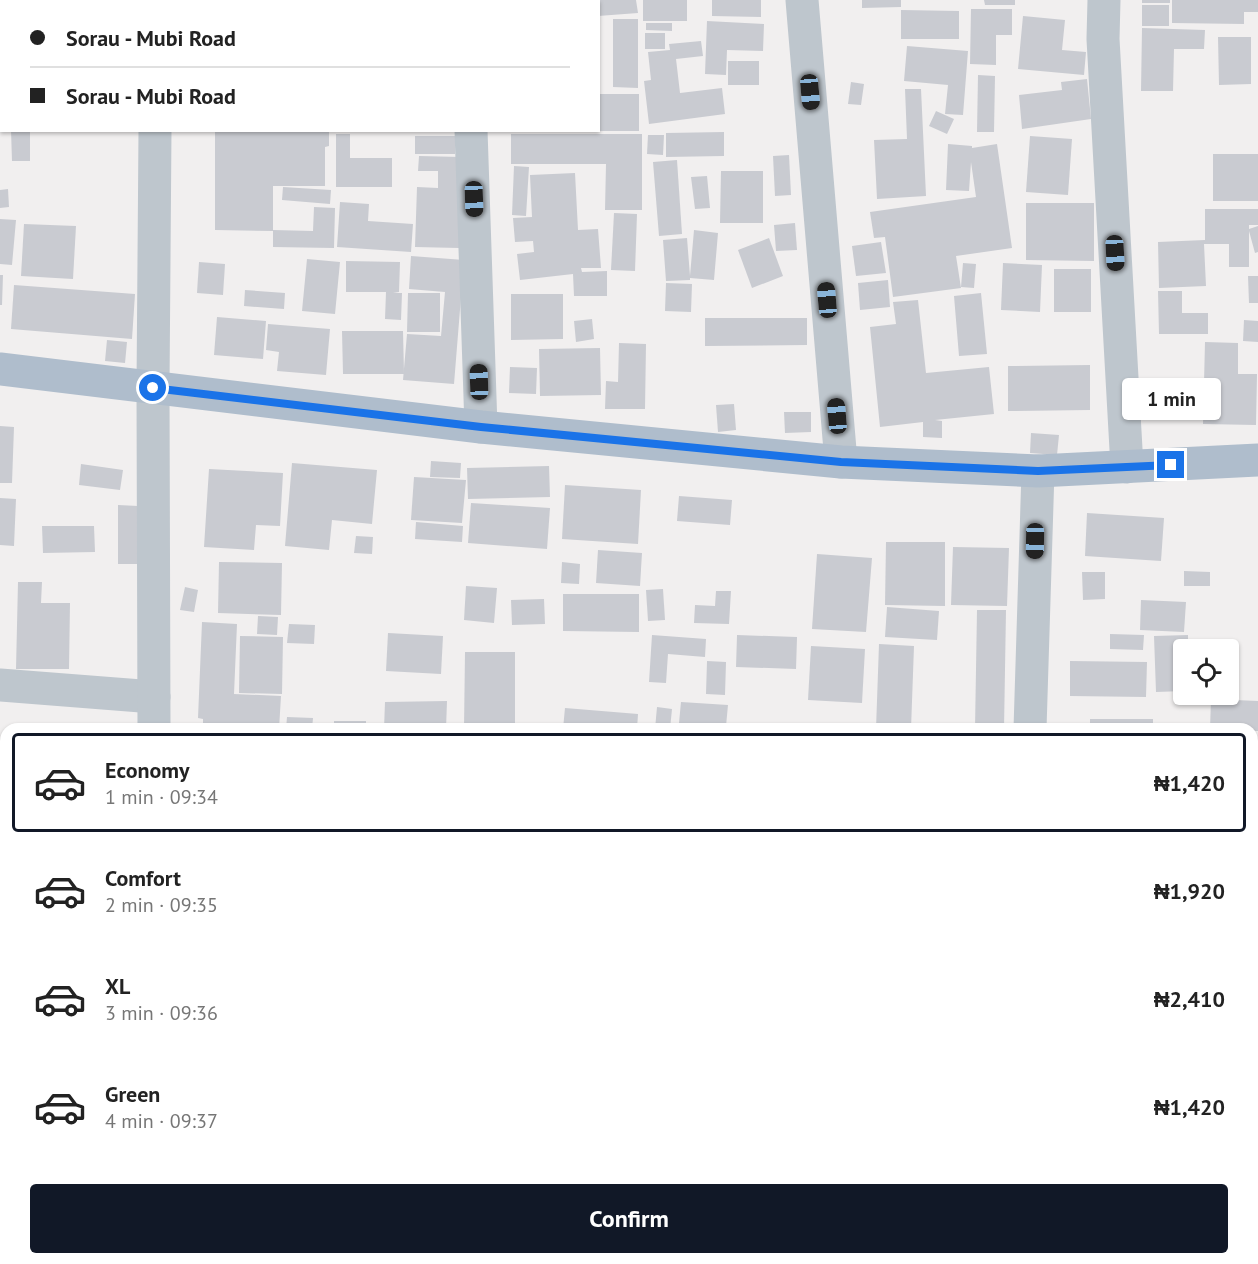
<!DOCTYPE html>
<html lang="en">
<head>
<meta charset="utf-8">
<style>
	body { margin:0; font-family:"PT Sans",sans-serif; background:#f2f2f2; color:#222; height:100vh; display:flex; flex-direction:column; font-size:22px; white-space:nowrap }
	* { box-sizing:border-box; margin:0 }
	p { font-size:20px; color:#767676 }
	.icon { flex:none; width:33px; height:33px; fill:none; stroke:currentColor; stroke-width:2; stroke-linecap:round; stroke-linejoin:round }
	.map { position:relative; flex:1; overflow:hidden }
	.panel { position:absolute; left:0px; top:723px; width:1258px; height:542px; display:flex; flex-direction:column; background:#fff; border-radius:18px 18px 0 0; box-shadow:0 2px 4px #0004 }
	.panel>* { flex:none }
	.hud { position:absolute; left:0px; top:0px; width:600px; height:132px; box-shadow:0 2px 4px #0004; display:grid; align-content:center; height:132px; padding:0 30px; background:#fff }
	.buttons { position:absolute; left:1173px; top:639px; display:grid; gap:12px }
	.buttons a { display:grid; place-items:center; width:66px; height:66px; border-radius:6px; background:#fff; box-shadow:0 2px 4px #0004; font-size:30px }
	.end { position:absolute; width:27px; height:27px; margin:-14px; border:8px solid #1a73e8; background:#fff; box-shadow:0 0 0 3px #fff }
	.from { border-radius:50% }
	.bubble { position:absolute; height:42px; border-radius:6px; background:#fff; box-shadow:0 2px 4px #0004; font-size:20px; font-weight:800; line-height:42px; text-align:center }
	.car { position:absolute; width:18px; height:36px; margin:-18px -9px; border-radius:8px; box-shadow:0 0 4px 2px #0007; background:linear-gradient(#222 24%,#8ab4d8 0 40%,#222 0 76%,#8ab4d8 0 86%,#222 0) }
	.hud b { display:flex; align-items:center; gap:21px; height:57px; font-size:22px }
	.hud b+b { border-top:2px solid #e0e0e0 }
	.hud i { width:15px; height:15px; background:#222 }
	ul { padding:10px 0 0; list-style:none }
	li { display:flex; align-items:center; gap:18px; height:99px; margin:0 12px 9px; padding:0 18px; border:3px solid transparent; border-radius:6px }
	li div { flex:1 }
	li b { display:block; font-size:22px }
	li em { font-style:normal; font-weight:800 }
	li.current { border-color:#111827 }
	li>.icon { width:54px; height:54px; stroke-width:1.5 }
	.cta { display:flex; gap:12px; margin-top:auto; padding:12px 30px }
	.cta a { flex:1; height:69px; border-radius:6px; background:#111827; color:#fff; font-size:24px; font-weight:800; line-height:69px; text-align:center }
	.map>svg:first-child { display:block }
	.building { fill:#c9cbd1 }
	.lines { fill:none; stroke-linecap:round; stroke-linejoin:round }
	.minor { stroke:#bec6cd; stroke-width:33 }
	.primary { stroke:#afbdcc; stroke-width:33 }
	.route { stroke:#1a73e8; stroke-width:8 }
</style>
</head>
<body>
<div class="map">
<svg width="1258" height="1264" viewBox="0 0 1258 1264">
	<rect width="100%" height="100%" fill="#f1efef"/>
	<!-- building -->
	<g class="building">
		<polygon points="598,0 636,0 638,13 598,16"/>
		<rect x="643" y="0" width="44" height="21"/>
		<polygon points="712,0 761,0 761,17 712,16"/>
		<polygon points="862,0 901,0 901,7 862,8"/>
		<polygon points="984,0 1015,0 1015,5 985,5"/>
		<rect x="1142" y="0" width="28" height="3"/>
		<polygon points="1172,0 1258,0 1258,12 1244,12 1244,24 1172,23"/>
		<rect x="1142" y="5" width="27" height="21"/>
		<polygon points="971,9 1012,9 1012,35 996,35 996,65 970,64"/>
		<polygon points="901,10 959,11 959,39 901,39"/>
		<polygon points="1023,16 1065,20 1062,50 1086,52 1084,75 1018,69"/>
		<polygon points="613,19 638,19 638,88 613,87"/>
		<polygon points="707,21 764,24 763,51 727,50 726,75 705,74"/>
		<polygon points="646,23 672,23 672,31 646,30"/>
		<polygon points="1142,28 1205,30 1204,49 1174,49 1173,91 1141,91"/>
		<rect x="645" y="33" width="20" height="16"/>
		<polygon points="1218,37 1251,37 1251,84 1219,85"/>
		<polygon points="701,41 703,56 676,59 680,93 722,88 725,114 649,124 644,81 651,80 648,52 670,50 669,44"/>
		<polygon points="907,46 968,51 963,115 945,114 948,85 904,81"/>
		<rect x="728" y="61" width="31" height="24"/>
		<polygon points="978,75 995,76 994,132 977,132"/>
		<polygon points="1087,79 1091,119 1022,129 1019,95 1062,90 1061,82"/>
		<polygon points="851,82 864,84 861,105 848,104"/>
		<polygon points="905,89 921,89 926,196 877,199 874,140 907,139"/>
		<rect x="598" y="94" width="41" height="37"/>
		<polygon points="936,111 954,119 947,134 929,126"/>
		<polygon points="11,130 30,130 30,161 12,161"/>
		<polygon points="215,130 329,130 329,146 325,147 325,186 273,186 273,231 215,230"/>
		<polygon points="724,132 724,156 666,157 666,133"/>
		<polygon points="336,134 350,134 350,158 392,158 392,187 336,187"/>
		<polygon points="511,134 642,134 642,210 605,210 606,164 511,164"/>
		<polygon points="648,135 664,135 663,155 647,154"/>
		<rect x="415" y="136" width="40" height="18"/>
		<polygon points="1030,136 1072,139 1068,195 1026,192"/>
		<polygon points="948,144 972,146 972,148 997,144 1012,248 956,256 961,288 893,297 885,237 874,238 870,212 976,197 971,162 969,191 946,190"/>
		<rect x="1213" y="154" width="45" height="47"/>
		<polygon points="789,155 791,195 775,196 773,156"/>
		<polygon points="419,156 461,157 459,248 415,247 417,187 438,188 438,171 418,171"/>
		<polygon points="677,160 682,234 659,236 653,162"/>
		<polygon points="514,166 529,167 526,216 512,215"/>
		<polygon points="721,171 763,171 763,223 720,223"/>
		<polygon points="575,173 578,230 598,229 601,268 581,268 582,272 607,271 607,296 574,296 573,274 520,280 517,254 534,252 533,241 515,242 513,218 532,217 530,175"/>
		<polygon points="707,176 710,208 695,209 691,177"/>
		<polygon points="283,187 331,190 330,204 282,200"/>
		<polygon points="8,189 9,207 0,208 0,190"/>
		<polygon points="340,202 369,204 368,221 413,224 411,252 337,247"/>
		<polygon points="1026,203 1094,203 1094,261 1026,260"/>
		<polygon points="314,207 335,208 334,248 273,247 273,230 313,231"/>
		<polygon points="1205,209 1258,209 1258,225 1249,225 1249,229 1258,226 1258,252 1255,253 1249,231 1249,267 1229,267 1229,244 1204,244 1206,286 1159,288 1158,242 1205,240"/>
		<polygon points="614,213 637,214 635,271 611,270"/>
		<polygon points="0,219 16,220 12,265 0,264"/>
		<polygon points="795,223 797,250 776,251 774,225"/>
		<polygon points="24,224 76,226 73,279 21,276"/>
		<polygon points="694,230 718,233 714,280 690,278 690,280 666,281 663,240 687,238 690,276"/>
		<polygon points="769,238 783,276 752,288 738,250"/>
		<polygon points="881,242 886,273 856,276 852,246"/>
		<polygon points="411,256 464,260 454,384 403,380 407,334 441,336 445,292 409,289"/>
		<polygon points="307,259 340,262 335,314 302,311"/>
		<polygon points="346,261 400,262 399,292 393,293 402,293 401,320 385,319 386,292 346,292"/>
		<polygon points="199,262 225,264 223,295 197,293"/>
		<polygon points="963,263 976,264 974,288 961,287"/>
		<polygon points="1003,263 1042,265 1040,312 1001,310"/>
		<rect x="1054" y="269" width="37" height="43"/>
		<polygon points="0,275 3,275 2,305 0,305"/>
		<polygon points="1248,276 1258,276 1258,303 1249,303"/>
		<polygon points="888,280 890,307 860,310 858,283"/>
		<polygon points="666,283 692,284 691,312 665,311"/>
		<polygon points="14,285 135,294 132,339 11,329"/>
		<polygon points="245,290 285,293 284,309 244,306"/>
		<polygon points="1158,291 1182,291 1182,313 1208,313 1208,334 1159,334"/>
		<polygon points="408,293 440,293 440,332 407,332"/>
		<polygon points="981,293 987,354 959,356 954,296"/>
		<polygon points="511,294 563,294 563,339 511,340"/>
		<polygon points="918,300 926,373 989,367 994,414 935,420 942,421 942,438 923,437 923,422 880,427 870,327 896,324 893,302"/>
		<polygon points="217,317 266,321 263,359 214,355"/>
		<polygon points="705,318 807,318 807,345 705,346"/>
		<polygon points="592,319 594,339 576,342 574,321"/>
		<polygon points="1244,320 1258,321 1258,342 1243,341"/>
		<polygon points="268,324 330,329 326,375 277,371 279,352 266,350"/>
		<polygon points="342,331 403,331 404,374 343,374"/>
		<polygon points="107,340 127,342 125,363 105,361"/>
		<polygon points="1205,342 1238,343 1238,374 1257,374 1256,425 1203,424"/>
		<polygon points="619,343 646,344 645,409 605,409 606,381 618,382"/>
		<polygon points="600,348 601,395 540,396 539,349"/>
		<polygon points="1090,365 1090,410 1008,411 1008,366"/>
		<polygon points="510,367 537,368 536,394 509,393"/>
		<polygon points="734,404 736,430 718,432 716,405"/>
		<polygon points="784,412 811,412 811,432 785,433"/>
		<polygon points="0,426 14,427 12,483 0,483"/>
		<polygon points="1031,433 1059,435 1057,455 1030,453"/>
		<polygon points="431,461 461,463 460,478 430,477"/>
		<polygon points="292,463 377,470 372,524 332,520 329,550 285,546"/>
		<polygon points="81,464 123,470 120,490 79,485"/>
		<polygon points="549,466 550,497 468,499 467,468"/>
		<polygon points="209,469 283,473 280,526 256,525 254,550 204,547"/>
		<polygon points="414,477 466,480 462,523 411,520"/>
		<polygon points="565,485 641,490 638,544 562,539"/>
		<polygon points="679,496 732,500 730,525 677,521"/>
		<polygon points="0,498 16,499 14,546 0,545"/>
		<polygon points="471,503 550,508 547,549 468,543"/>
		<polygon points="118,505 138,506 137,564 118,564"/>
		<polygon points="1087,513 1164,518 1161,561 1085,556"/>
		<polygon points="416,522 463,526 462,542 415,539"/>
		<polygon points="42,526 94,526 95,552 43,553"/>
		<polygon points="356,536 373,537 372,554 354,553"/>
		<polygon points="886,542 945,542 945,606 885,605"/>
		<polygon points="953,547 1009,548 1007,606 951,605"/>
		<polygon points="598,550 642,553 640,586 596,583"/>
		<polygon points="817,554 872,558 866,632 812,629"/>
		<polygon points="219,562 282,563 281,615 218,613"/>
		<polygon points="562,562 580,564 579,584 561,583"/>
		<polygon points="1184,571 1210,572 1210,586 1184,586"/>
		<polygon points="1082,572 1105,572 1105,599 1083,600"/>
		<polygon points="18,582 42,582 41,603 70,603 69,669 16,669"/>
		<polygon points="466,586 497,588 494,623 464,620"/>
		<polygon points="185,587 198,590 194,612 180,610"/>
		<polygon points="663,589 665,620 648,621 646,590"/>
		<polygon points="716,591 731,591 729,624 694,623 695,605 715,606"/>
		<polygon points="563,594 639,594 639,632 563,631"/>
		<polygon points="544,599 545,624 512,625 511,600"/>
		<polygon points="1141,600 1186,602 1184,632 1140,630"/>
		<polygon points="887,607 939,611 937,640 885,637"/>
		<polygon points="977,610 1006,610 1004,729 975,729"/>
		<polygon points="258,616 278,617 277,635 257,634"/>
		<polygon points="202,622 237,624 234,694 281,696 279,729 203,729 203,719 198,718"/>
		<polygon points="289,624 315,625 314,644 287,643"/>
		<polygon points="388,633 443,636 441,674 386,671"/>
		<polygon points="1110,634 1144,635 1143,650 1110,649"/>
		<polygon points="652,635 706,639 705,657 668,654 666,683 649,682"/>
		<polygon points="737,635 797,637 796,669 736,667"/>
		<polygon points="1188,635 1188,650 1184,650 1184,691 1156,692 1154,636"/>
		<polygon points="240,636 283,637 282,694 239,693"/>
		<polygon points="879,644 914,646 911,729 876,729"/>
		<polygon points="811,646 865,649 862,703 808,700"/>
		<polygon points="465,652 515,652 515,729 464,729"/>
		<polygon points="707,661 726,662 725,695 706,694"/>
		<polygon points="1070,661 1147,662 1146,697 1070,696"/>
		<polygon points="1211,699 1258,701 1258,731 1252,731 1252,729 1210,729"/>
		<polygon points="447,701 446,729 384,729 385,702"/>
		<polygon points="681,702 728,705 726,726 679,723"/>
		<polygon points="657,707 672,709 670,729 655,729"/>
		<polygon points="565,708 638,714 637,729 563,729"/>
		<polygon points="287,717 313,718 312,729 286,729"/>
		<rect x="1090" y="719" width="63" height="10"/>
		<rect x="334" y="721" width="32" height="8"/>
		<rect x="1252" y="734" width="4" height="26"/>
		<rect x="1252" y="763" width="6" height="24"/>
		<rect x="1252" y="811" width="6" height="18"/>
		<rect x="1252" y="830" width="6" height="18"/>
		<polygon points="1258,862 1258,893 1252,893 1252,863"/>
		<rect x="1252" y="923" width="6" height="41"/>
		<rect x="1252" y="969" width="6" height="50"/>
		<rect x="0" y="1135" width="6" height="48"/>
		<rect x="1252" y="1184" width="6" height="31"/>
		<rect x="66" y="1258" width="43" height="6"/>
		<rect x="312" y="1258" width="40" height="6"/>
		<polygon points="380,1258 406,1258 405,1264 379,1264"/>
		<rect x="460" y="1258" width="47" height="6"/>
		<rect x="794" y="1258" width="36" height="6"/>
		<polygon points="891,1258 916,1258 915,1264 890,1264"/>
	</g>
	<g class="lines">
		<!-- minor -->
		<g class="minor">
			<polyline points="467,0 467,2"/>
			<polyline points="802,0 841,462"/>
			<polyline points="1104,0 1103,39 1127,467"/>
			<polyline points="156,2 156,0"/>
			<polyline points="471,130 481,427"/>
			<polyline points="0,685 154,697"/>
			<polyline points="154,729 153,388 155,130"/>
			<polyline points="1030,729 1038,471"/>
			<polyline points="129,1264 129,1258"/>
		</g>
		<!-- primary -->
		<polyline class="primary" points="0,369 481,427 841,462 1038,471 1258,460"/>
	</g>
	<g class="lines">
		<!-- route -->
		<polyline class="route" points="153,388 481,427 841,462 1038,471 1171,465"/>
	</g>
</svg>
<div class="buttons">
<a><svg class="icon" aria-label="locate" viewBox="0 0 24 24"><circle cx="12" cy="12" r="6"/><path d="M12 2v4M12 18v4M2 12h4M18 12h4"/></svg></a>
</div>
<i class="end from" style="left:153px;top:388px"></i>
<i class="end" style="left:1171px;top:465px"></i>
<div class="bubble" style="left:1122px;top:378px;width:99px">1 min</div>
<i class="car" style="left:810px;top:92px;rotate:175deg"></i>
<i class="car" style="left:474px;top:199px;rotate:178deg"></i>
<i class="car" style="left:1115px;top:253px;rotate:177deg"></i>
<i class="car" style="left:827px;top:300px;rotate:355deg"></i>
<i class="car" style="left:479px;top:382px;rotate:358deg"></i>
<i class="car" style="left:837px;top:416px;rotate:355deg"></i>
<i class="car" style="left:1035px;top:541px;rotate:181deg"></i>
<div class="hud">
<b><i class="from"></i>Sorau - Mubi Road</b>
<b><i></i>Sorau - Mubi Road</b>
</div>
<section class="panel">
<ul>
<li class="current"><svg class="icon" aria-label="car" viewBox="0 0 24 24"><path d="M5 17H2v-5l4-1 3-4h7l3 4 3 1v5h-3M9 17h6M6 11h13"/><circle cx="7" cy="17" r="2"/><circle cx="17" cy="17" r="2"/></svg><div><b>Economy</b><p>1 min · 09:34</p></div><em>₦1,420</em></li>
<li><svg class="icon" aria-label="car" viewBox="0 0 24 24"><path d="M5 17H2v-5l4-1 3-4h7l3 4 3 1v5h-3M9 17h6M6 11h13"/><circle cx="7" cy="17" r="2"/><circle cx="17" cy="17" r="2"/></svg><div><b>Comfort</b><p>2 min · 09:35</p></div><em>₦1,920</em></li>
<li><svg class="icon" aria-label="car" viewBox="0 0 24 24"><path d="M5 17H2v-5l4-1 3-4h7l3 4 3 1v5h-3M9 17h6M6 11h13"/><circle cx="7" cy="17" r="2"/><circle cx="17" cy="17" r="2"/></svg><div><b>XL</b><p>3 min · 09:36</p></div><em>₦2,410</em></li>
<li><svg class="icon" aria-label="car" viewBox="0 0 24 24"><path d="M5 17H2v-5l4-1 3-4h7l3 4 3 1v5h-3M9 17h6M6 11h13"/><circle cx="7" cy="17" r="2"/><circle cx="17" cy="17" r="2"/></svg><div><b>Green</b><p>4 min · 09:37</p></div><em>₦1,420</em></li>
</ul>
<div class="cta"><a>Confirm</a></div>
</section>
</div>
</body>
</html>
